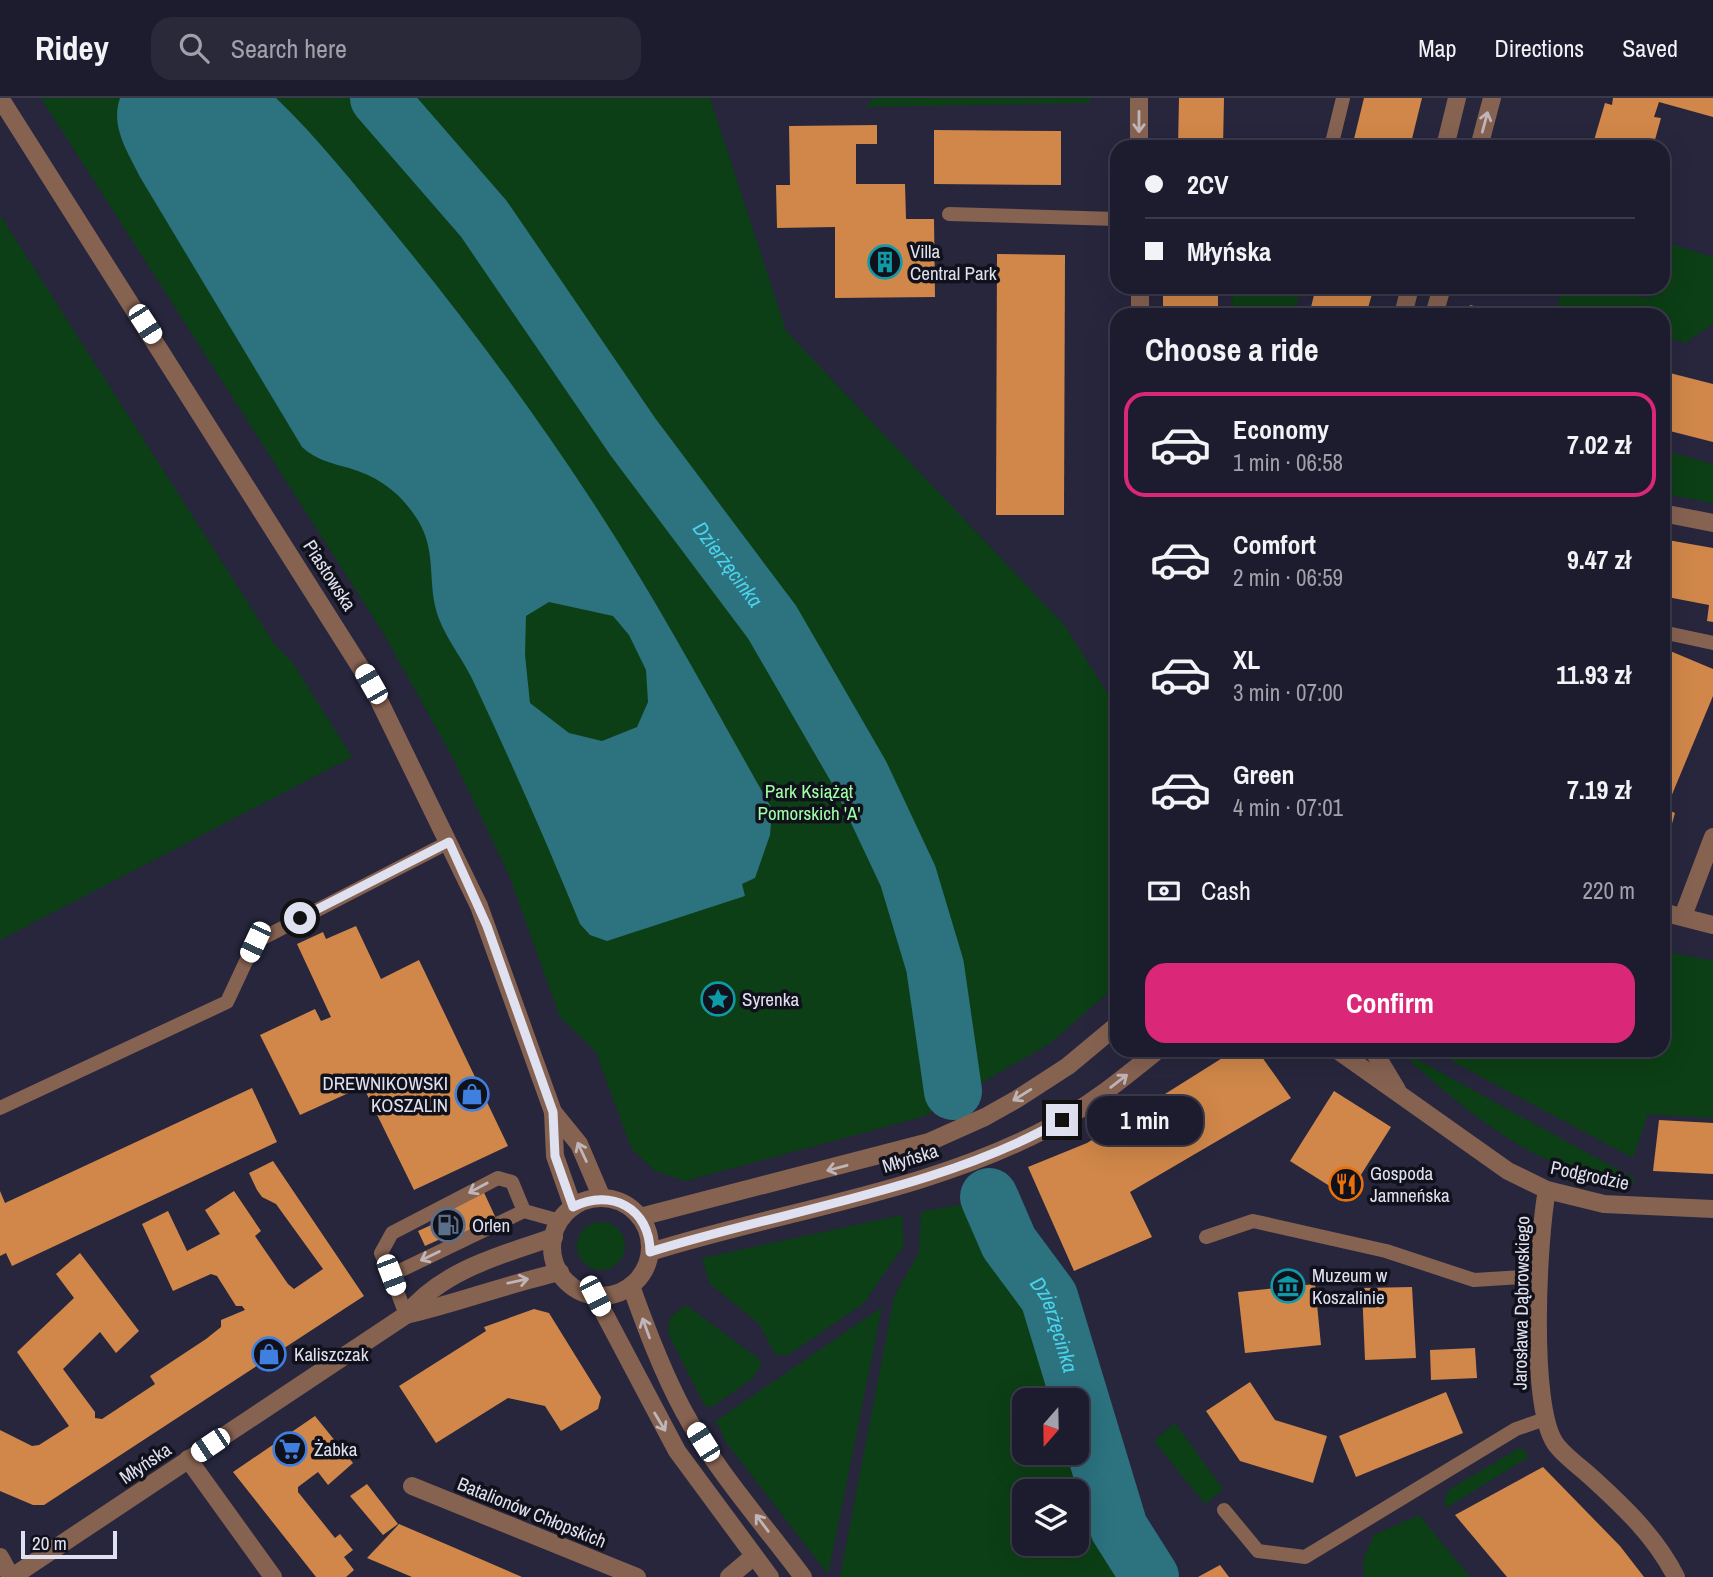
<!DOCTYPE html>
<html lang="en">
<head>
<meta charset="utf-8">
<style>
	body { margin:0; font-family:"Archivo Narrow",sans-serif; background:#2a293a; color:#f1f3f6; height:100vh; display:flex; flex-direction:column; font-size:26px; white-space:nowrap }
	* { box-sizing:border-box; margin:0 }
	p { font-size:23px; color:#a0a1aa }
	.icon { flex:none; width:38px; height:38px; fill:none; stroke:currentColor; stroke-width:2; stroke-linecap:round; stroke-linejoin:round }
	.map { position:relative; flex:1; overflow:hidden }
	.panel { position:absolute; left:1110px; top:210px; width:560px; height:749px; display:flex; flex-direction:column; background:#1d1c2e; border-radius:21px; box-shadow:0 7px 28px #0002,0 0 0 2px #3b3a4a }
	.panel>* { flex:none }
	.guide { position:absolute; left:1110px; top:42px; width:560px; height:154px; border-radius:21px; box-shadow:0 7px 28px #0002,0 0 0 2px #3b3a4a; display:grid; align-content:center; height:154px; padding:0 35px; background:#1d1c2e }
	.needle { width:46px; rotate:200deg }
	.buttons { position:absolute; left:1012px; top:1290px; display:grid; gap:14px }
	.buttons a { display:grid; place-items:center; width:77px; height:77px; border-radius:14px; background:#1d1c2e; box-shadow:0 7px 28px #0002,0 0 0 2px #3b3a4a; font-size:35px }
	.scale { position:absolute; left:21px; bottom:18px; width:96px; box-sizing:border-box; padding-left:7px; border:4px solid #e0e1f0; border-top:0; font-size:19px; line-height:24px; white-space:nowrap; color:#e0e1f0; -webkit-text-stroke:5px #11111b; paint-order:stroke }
	.end { position:absolute; width:32px; height:32px; margin:-16px; border:9px solid #e0e1f0; background:#111; box-shadow:0 0 0 4px #111 }
	.from { border-radius:50% }
	.bubble { position:absolute; height:49px; border-radius:21px; background:#1d1c2e; box-shadow:0 7px 28px #0002,0 0 0 2px #3b3a4a; font-size:23px; font-weight:800; line-height:49px; text-align:center }
	.car { position:absolute; width:21px; height:42px; margin:-21px -10px; border-radius:9px; box-shadow:0 0 5px 2px #0007; background:linear-gradient(#fff 24%,#345 0 40%,#fff 0 76%,#345 0 86%,#fff 0) }
	.guide b { display:flex; align-items:center; gap:24px; height:66px; font-size:26px }
	.guide b+b { border-top:2px solid #3b3a4a }
	.guide i { width:18px; height:18px; background:#f1f3f6 }
	ul { padding:0; list-style:none }
	li { display:flex; align-items:center; gap:21px; height:105px; margin:0 14px 10px; padding:0 21px; border:4px solid transparent; border-radius:21px }
	li div { flex:1 }
	li b { display:block; font-size:26px }
	li em { font-style:normal; font-weight:800 }
	li.selected { border-color:#db2777 }
	li>.icon { width:63px; height:63px; stroke-width:1.5 }
	h2 { padding:0 35px; font-size:32px; line-height:84px }
	.pay { display:flex; align-items:center; gap:18px; height:77px; padding:0 35px; font-size:26px }
	.pay p { margin-inline-start:auto }
	.primary-button { display:flex; gap:14px; margin-top:auto; padding:14px 35px }
	.primary-button a { flex:1; height:80px; border-radius:21px; background:#db2777; color:#fff; font-size:28px; font-weight:800; line-height:80px; text-align:center }
	header { display:flex; align-items:center; gap:42px; box-sizing:border-box; height:98px; padding:0 35px; background:#1d1c2e; border-bottom:2px solid #3b3a4a }
	header strong { font-size:33px }
	nav { display:flex; gap:38px; margin-inline-start:auto; font-size:24px }
	.search { width:490px; height:63px; background:#2a293a; display:flex; align-items:center; gap:18px; box-sizing:border-box; padding:0 24px; border-radius:21px; color:#a0a1aa; font-size:26px }
	.map>svg:first-child { display:block }
	.green { fill:#0c3f15; fill-rule:evenodd }
	.water { fill:#2c727f; fill-rule:evenodd }
	.lines { fill:none; stroke-linecap:round; stroke-linejoin:round }
	.river { stroke:#2c727f; stroke-width:58 }
	.building { fill:#d18749 }
	.service { stroke:#866251; stroke-width:14 }
	.pedestrian { stroke:#866251; stroke-width:18 }
	.minor { stroke:#866251; stroke-width:18 }
	.tertiary { stroke:#866251; stroke-width:18 }
	.oneway { stroke:#c0b5b8 }
	.route { stroke:#e0e1f0; stroke-width:9 }
	.labels { text-anchor:middle; dominant-baseline:central; stroke-width:7; stroke-linejoin:round; paint-order:stroke }
	.poi-label { font-size:19px; fill:#e0e1f0; stroke:#11111b; text-anchor:start }
	.street-label { font-size:19px; fill:#e0e1f0; stroke:#11111b }
	.park-label { font-size:19px; fill:#9fffa7; stroke:#11111b }
	.water-label { font-size:21px; font-style:italic; fill:#4bd2ec; stroke:#11111b }
</style>
</head>
<body>
<header>
<strong>Ridey</strong>
<div class="search"><svg class="icon" aria-label="search" viewBox="0 0 24 24"><circle cx="10" cy="10" r="6"/><path d="M15 15l6 6"/></svg>Search here</div>
<nav><a>Map</a><a>Directions</a><a>Saved</a></nav>
</header>
<div class="map">
<svg width="1713" height="1479" viewBox="0 0 1713 1479">
	<rect width="100%" height="100%" fill="#27263d"/>
	<!-- green -->
	<g class="green">
		<polygon points="41,0 710,0 786,233 1065,528 1116,609 1116,888 1049,946 922,1019 685,1083 655,1073 631,1050 596,954 560,919 508,775 453,660 382,533"/>
		<polygon points="874,0 1090,0 1090,5 865,9"/>
		<polygon points="0,117 275,547 292,564 352,659 0,842"/>
		<polygon points="1664,144 1713,159 1713,226 1685,245 1663,238 1662,217 1582,217 1557,210 1563,189 1603,189 1649,201 1652,189 1662,189"/>
		<polygon points="1232,189 1301,189 1294,217 1233,217"/>
		<polygon points="1662,352 1713,366 1713,405 1663,396"/>
		<polygon points="1663,853 1713,863 1713,1020 1648,1016 1633,1060 1431,952 1662,952"/>
		<path d="M1400 952 1635 1081 1633 1086C1608 1080 1580 1075 1555 1065 1508 1047 1435 989 1400 952Z"/>
		<path d="M1006 1098 1135 1464 1144 1479H840L894 1199 919 1154 921 1114ZM1024 1302H1076V1354H1024ZM1024 1393H1076V1446H1024Z"/>
		<polygon points="902,1117 904,1147 864,1205 788,1257 776,1257 758,1225 710,1186 702,1160"/>
		<circle cx="601" cy="1148" r="24"/>
		<polygon points="686,1207 759,1261 761,1267 752,1281 710,1310 704,1306 668,1235 670,1219"/>
		<polygon points="882,1209 828,1476 726,1344 716,1323"/>
		<polygon points="1175,1325 1223,1391 1205,1406 1154,1343"/>
		<polygon points="1521,1349 1529,1359 1446,1410 1444,1402 1450,1391"/>
		<polygon points="1419,1417 1470,1479 1364,1479 1363,1463 1374,1437"/>
	</g>
	<!-- water -->
	<g class="water">
		<path d="M120 0H276C318 40 354 86 391 131 462 217 529 307 590 400 656 500 713 607 772 711L770 737 755 780 742 786 745 798 607 843 590 837 580 826C547 745 512 666 475 587 465 564 448 544 439 521 425 484 440 451 413 415 397 392 376 378 349 370 331 365 316 362 302 349L140 79C128 54 110 29 120 0ZM549 504 613 518 629 537 646 572 648 604 637 629 602 643 569 635 530 605 525 557 526 518Z"/>
		<polygon points="1064,1198 1081,1219 1086,1258 1082,1308 1038,1224 1049,1199"/>
	</g>
	<g class="lines">
		<!-- river -->
		<g class="river">
			<path id="s1" d="M379 0 484 121 633 339 772 524 860 676 908 778 935 868 953 993"/>
			<path id="s2" d="M989 1099 1009 1145 1049 1199 1119 1430 1150 1479"/>
		</g>
	</g>
	<!-- building -->
	<g class="building">
		<polygon points="1179,0 1224,0 1223,49 1178,49"/>
		<polygon points="1364,0 1422,0 1410,49 1352,49"/>
		<polygon points="1613,0 1713,0 1713,19 1659,4 1654,19 1661,20 1653,49 1592,49 1605,5 1612,7"/>
		<polygon points="877,27 877,46 856,46 856,86 905,86 906,121 934,121 935,199 835,200 835,129 777,130 776,87 790,87 789,28"/>
		<polygon points="934,32 1061,33 1061,87 934,86"/>
		<polygon points="997,156 1065,157 1064,417 996,417"/>
		<rect x="1163" y="189" width="55" height="28"/>
		<polygon points="1316,189 1374,189 1366,217 1309,217"/>
		<polygon points="1470,207 1505,216 1504,217 1467,217"/>
		<polygon points="1662,273 1713,286 1713,344 1662,331"/>
		<polygon points="1662,441 1713,450 1713,524 1707,523 1709,507 1662,498"/>
		<polygon points="1663,550 1713,571 1713,598 1666,711 1675,715 1663,758"/>
		<polygon points="356,828 381,881 419,862 508,1048 414,1092 357,976 346,980 353,993 300,1017 260,937 315,911 321,923 331,919 297,846 323,834 326,841"/>
		<polygon points="1235,952 1257,952 1291,1000 1130,1094 1152,1139 1074,1173 1028,1069 1087,1045"/>
		<polygon points="252,990 277,1044 12,1168 6,1155 0,1158 0,1093 5,1105"/>
		<polygon points="1334,993 1391,1029 1347,1099 1290,1063"/>
		<polygon points="1659,1022 1713,1025 1713,1076 1653,1073"/>
		<polygon points="273,1063 364,1198 44,1407 33,1407 0,1393 0,1332 32,1348 39,1347 69,1328 17,1254 74,1200 56,1176 80,1155 139,1233 116,1255 100,1234 63,1271 95,1314 95,1320 102,1321 155,1286 150,1278 206,1241 221,1229 221,1222 245,1212 242,1208 236,1208 217,1178 211,1176 173,1193 142,1126 168,1113 187,1153 220,1136 205,1112 234,1093 261,1133 255,1138 288,1186 294,1191 323,1171 276,1106 262,1099 257,1092 249,1075"/>
		<polygon points="480,1086 500,1129 464,1146 458,1133 425,1148 418,1133 451,1118 444,1103"/>
		<polygon points="1315,1186 1321,1247 1245,1255 1238,1194"/>
		<polygon points="1412,1189 1416,1260 1365,1262 1362,1190"/>
		<polygon points="534,1211 549,1215 601,1299 598,1311 561,1333 545,1308 508,1300 436,1345 399,1288 486,1233 484,1229"/>
		<polygon points="1475,1250 1477,1280 1431,1282 1430,1252"/>
		<polygon points="1250,1284 1275,1322 1327,1338 1313,1385 1240,1363 1206,1313"/>
		<polygon points="1446,1294 1463,1335 1356,1379 1339,1338"/>
		<polygon points="315,1318 353,1365 328,1387 318,1374 298,1389 298,1394 335,1440 340,1436 353,1452 344,1459 354,1472 346,1479 316,1479 233,1374"/>
		<polygon points="1543,1369 1620,1448 1644,1479 1507,1479 1455,1417"/>
		<polygon points="367,1386 398,1426 383,1437 350,1398"/>
		<polygon points="399,1426 455,1450 522,1479 412,1479 367,1460"/>
		<polygon points="1220,1467 1229,1479 1198,1479"/>
	</g>
	<g class="lines">
		<!-- service -->
		<g class="service">
			<polyline points="1331,49 1343,0"/>
			<polyline points="949,116 1116,121"/>
			<polyline points="1662,534 1713,545"/>
			<polyline points="0,1010 227,904 255,844 449,744"/>
			<polyline points="1206,1139 1253,1123 1386,1153 1474,1182 1540,1178"/>
			<polyline points="391,1177 381,1155 392,1135 498,1080 512,1084 524,1113"/>
			<polyline points="406,1217 391,1177 524,1113 560,1123"/>
			<polyline points="1224,1412 1258,1453 1305,1459 1516,1331 1545,1321"/>
		</g>
		<!-- pedestrian -->
		<polyline class="pedestrian" points="1662,814 1713,827"/>
		<!-- minor -->
		<g class="minor">
			<polyline points="0,0 371,586 479,808 553,1014 555,1058 573,1109"/>
			<polyline points="1139,0 1139,49"/>
			<polyline points="1140,189 1140,217"/>
			<polyline points="1662,415 1713,425"/>
			<polyline points="1683,818 1713,739"/>
			<polyline points="1337,952 1508,1073 1547,1092 1604,1106 1713,1111"/>
			<polyline points="1373,952 1397,992"/>
			<polyline points="553,1014 579,1046 602,1100"/>
			<path d="M1547 1092C1538 1140 1529 1306 1555 1345 1563 1357 1579 1368 1590 1378 1624 1409 1655 1438 1676 1479"/>
			<path d="M631 1188C646 1230 662 1273 683 1312 715 1372 763 1425 803 1479"/>
			<polyline points="595,1198 677,1353 770,1479"/>
			<polyline points="188,1361 273,1479"/>
			<polyline points="412,1388 637,1479"/>
			<polyline points="0,1459 11,1479"/>
			<polyline points="729,1479 754,1458"/>
		</g>
		<!-- tertiary -->
		<g class="tertiary">
			<polyline points="1445,49 1457,0"/>
			<polyline points="1479,49 1492,0"/>
			<polyline points="1403,217 1410,189"/>
			<polyline points="1434,217 1442,189"/>
			<circle cx="601" cy="1149" r="49"/>
			<polyline points="640,1119 929,1044 985,1019 1017,1001 1068,968 1116,928"/>
			<path d="M650 1154C780 1113 924 1095 1046 1031 1087 1010 1122 981 1158 952"/>
			<path d="M406 1217C458 1205 507 1186 560 1174"/>
			<path d="M12 1479 406 1217C442 1172 501 1157 554 1139"/>
		</g>
	</g>
	<!-- one-way arrows -->
	<defs><path id="oneway-shaft" d="M-6 0H5M1.5-3L5.5 0L1.5 3" fill="none" stroke-width="1.6" stroke-linecap="round" stroke-linejoin="round" transform="scale(1.75)"/></defs>
	<g class="oneway">
		<use href="#oneway-shaft" transform="translate(1139 24) rotate(90)"/>
		<use href="#oneway-shaft" transform="translate(1485 24) rotate(-75)"/>
		<use href="#oneway-shaft" transform="translate(1119 983) rotate(-38)"/>
		<use href="#oneway-shaft" transform="translate(1022 997) rotate(148)"/>
		<use href="#oneway-shaft" transform="translate(582 1054) rotate(-115)"/>
		<use href="#oneway-shaft" transform="translate(837 1070) rotate(165)"/>
		<use href="#oneway-shaft" transform="translate(478 1090) rotate(152)"/>
		<use href="#oneway-shaft" transform="translate(430 1158) rotate(154)"/>
		<use href="#oneway-shaft" transform="translate(518 1183) rotate(-12)"/>
		<use href="#oneway-shaft" transform="translate(646 1230) rotate(-110)"/>
		<use href="#oneway-shaft" transform="translate(660 1324) rotate(59)"/>
		<use href="#oneway-shaft" transform="translate(762 1425) rotate(-127)"/>
	</g>
	<g class="lines">
		<!-- route -->
		<path class="route" d="M300 820 449 744 487 828 553 1014 555 1058 573 1109C611 1090 650 1110 650 1154 781 1113 945 1090 1062 1022"/>
	</g>
	<!-- icons -->
	<defs>
		<symbol id="building-ring" viewBox="-11 -11 22 22"><circle r="9.5" fill="#11111b" stroke="#0f9aa8" stroke-width="1.5"/><path d="M-4-6H4V6H1V3H-1V6H-4ZM-2.5-4.3h1.7v1.8h-1.7ZM.8-4.3h1.7v1.8H.8ZM-2.5-1h1.7V.8h-1.7ZM.8-1h1.7V.8H.8Z" fill="#0f9aa8"/></symbol>
		<symbol id="sight-ring" viewBox="-11 -11 22 22"><circle r="9.5" fill="#11111b" stroke="#0f9aa8" stroke-width="1.5"/><path d="M0-6L1.8-2.2L6-1.7L2.9 1.2L3.7 5.4L0 3.3L-3.7 5.4L-2.9 1.2L-6-1.7L-1.8-2.2Z" fill="#0f9aa8"/></symbol>
		<symbol id="shop-ring" viewBox="-11 -11 22 22"><circle r="9.5" fill="#11111b" stroke="#3f7fe0" stroke-width="1.5"/><path d="M-5-2.5h2.3a2.7 3.5 0 0 1 5.4 0H5L5.5 6h-11ZM-1.5-2.5h3a1.5 2.3 0 0 0-3 0Z" fill="#3f7fe0"/></symbol>
		<symbol id="restaurant-ring" viewBox="-11 -11 22 22"><circle r="9.5" fill="#11111b" stroke="#e8710a" stroke-width="1.5"/><path d="M-5-6h1v4h1v-4h1v4h1v-4h1v5L-1.5 .5V6h-2V.5L-5-1ZM5-6V6H3V1.5H1.5Q1.5-4 5-6Z" fill="#e8710a"/></symbol>
		<symbol id="fuel-ring" viewBox="-11 -11 22 22"><circle r="9.5" fill="#11111b" stroke="#5c6f8a" stroke-width="1.5"/><path d="M-5.5-6h7V0h2V4h1.3V-2.5L3-4.5l.8-.8L6-3V5H2.5V1h-1V6h-7ZM-4.2-4.7v3.2H.2V-4.7Z" fill="#5c6f8a"/></symbol>
		<symbol id="museum-ring" viewBox="-11 -11 22 22"><circle r="9.5" fill="#11111b" stroke="#0f9aa8" stroke-width="1.5"/><path d="M0-6L6-3V-2H-6V-3ZM-5-1h2V3h-2ZM-1-1h2V3h-2ZM3-1h2V3H3ZM-6 4H6V6H-6Z" fill="#0f9aa8"/></symbol>
		<symbol id="supermarket-ring" viewBox="-11 -11 22 22"><circle r="9.5" fill="#11111b" stroke="#3f7fe0" stroke-width="1.5"/><path d="M-6-5.5h2.5l.6 2H6L4.5 2H-2.5L-4.4-4H-6ZM-1.5 3.2a1.3 1.3 0 1 0 .1 0ZM3 3.2a1.3 1.3 0 1 0 .1 0Z" fill="#3f7fe0"/></symbol>
	</defs>
	<g fill-rule="evenodd">
		<use href="#building-ring" x="866" y="145" width="38" height="38"/>
		<use href="#sight-ring" x="699" y="882" width="38" height="38"/>
		<use href="#shop-ring" x="453" y="977" width="38" height="38"/>
		<use href="#restaurant-ring" x="1327" y="1067" width="38" height="38"/>
		<use href="#fuel-ring" x="429" y="1108" width="38" height="38"/>
		<use href="#museum-ring" x="1269" y="1169" width="38" height="38"/>
		<use href="#shop-ring" x="250" y="1237" width="38" height="38"/>
		<use href="#supermarket-ring" x="271" y="1332" width="38" height="38"/>
	</g>
	<g class="labels">
		<!-- poi labels -->
		<g class="poi-label">
			<text x="910" y="153">Villa<tspan x="910" dy="22">Central Park</tspan></text>
			<text x="742" y="901">Syrenka</text>
			<text x="448" y="985" text-anchor="end">DREWNIKOWSKI<tspan x="448" dy="22">KOSZALIN</tspan></text>
			<text x="1370" y="1075">Gospoda<tspan x="1370" dy="22">Jamneńska</tspan></text>
			<text x="472" y="1127">Orlen</text>
			<text x="1312" y="1177">Muzeum w<tspan x="1312" dy="22">Koszalinie</tspan></text>
			<text x="294" y="1256">Kaliszczak</text>
			<text x="314" y="1351">Żabka</text>
		</g>
		<!-- street labels -->
		<g class="street-label">
			<text transform="translate(330 477) rotate(57)">Piastowska</text>
			<text transform="translate(910 1060) rotate(-17)">Młyńska</text>
			<text transform="translate(1590 1077) rotate(12)">Podgrodzie</text>
			<text transform="translate(1521 1205) rotate(-89)">Jarosława Dąbrowskiego</text>
			<text transform="translate(145 1365) rotate(-34)">Młyńska</text>
			<text transform="translate(532 1414) rotate(22)">Batalionów Chłopskich</text>
		</g>
		<!-- park labels -->
		<g class="park-label">
			<text x="809" y="693">Park Książąt<tspan x="809" dy="22">Pomorskich 'A'</tspan></text>
		</g>
		<!-- water labels -->
		<g class="water-label">
			<text stroke="none"><textPath href="#s1" startOffset="583">Dzierżęcinka</textPath></text>
			<text stroke="none"><textPath href="#s2" startOffset="145">Dzierżęcinka</textPath></text>
		</g>
	</g>
</svg>
<div class="buttons">
<a><svg class="needle" viewBox="-14 -14 28 28"><path d="M0-13l5 13h-10z" fill="#e53935"/><path d="M0 13l5-13h-10z" fill="#a0a1aa"/></svg></a>
<a><svg class="icon" aria-label="layers" viewBox="0 0 24 24"><path d="M12 4l9 5-9 5-9-5zM3 14l9 5 9-5"/></svg></a>
</div>
<div class="scale">20 m</div>
<i class="end from" style="left:300px;top:820px"></i>
<i class="end" style="left:1062px;top:1022px"></i>
<div class="bubble" style="left:1087px;top:998px;width:116px">1 min</div>
<i class="car" style="left:145px;top:226px;rotate:147deg"></i>
<i class="car" style="left:371px;top:586px;rotate:330deg"></i>
<i class="car" style="left:255px;top:844px;rotate:205deg"></i>
<i class="car" style="left:391px;top:1177px;rotate:159deg"></i>
<i class="car" style="left:595px;top:1198px;rotate:153deg"></i>
<i class="car" style="left:703px;top:1344px;rotate:328deg"></i>
<i class="car" style="left:210px;top:1347px;rotate:236deg"></i>
<div class="guide">
<b><i class="from"></i>2CV</b>
<b><i></i>Młyńska</b>
</div>
<section class="panel">
<h2>Choose a ride</h2>
<ul>
<li class="selected"><svg class="icon" aria-label="car" viewBox="0 0 24 24"><path d="M5 17H2v-5l4-1 3-4h7l3 4 3 1v5h-3M9 17h6M6 11h13"/><circle cx="7" cy="17" r="2"/><circle cx="17" cy="17" r="2"/></svg><div><b>Economy</b><p>1 min · 06:58</p></div><em>7.02 zł</em></li>
<li><svg class="icon" aria-label="car" viewBox="0 0 24 24"><path d="M5 17H2v-5l4-1 3-4h7l3 4 3 1v5h-3M9 17h6M6 11h13"/><circle cx="7" cy="17" r="2"/><circle cx="17" cy="17" r="2"/></svg><div><b>Comfort</b><p>2 min · 06:59</p></div><em>9.47 zł</em></li>
<li><svg class="icon" aria-label="car" viewBox="0 0 24 24"><path d="M5 17H2v-5l4-1 3-4h7l3 4 3 1v5h-3M9 17h6M6 11h13"/><circle cx="7" cy="17" r="2"/><circle cx="17" cy="17" r="2"/></svg><div><b>XL</b><p>3 min · 07:00</p></div><em>11.93 zł</em></li>
<li><svg class="icon" aria-label="car" viewBox="0 0 24 24"><path d="M5 17H2v-5l4-1 3-4h7l3 4 3 1v5h-3M9 17h6M6 11h13"/><circle cx="7" cy="17" r="2"/><circle cx="17" cy="17" r="2"/></svg><div><b>Green</b><p>4 min · 07:01</p></div><em>7.19 zł</em></li>
</ul>
<div class="pay"><svg class="icon" aria-label="cash" viewBox="0 0 24 24"><path d="M3 7h18v10H3z"/><circle cx="12" cy="12" r="2"/></svg>Cash<p>220 m</p></div>
<div class="primary-button"><a>Confirm</a></div>
</section>
</div>
</body>
</html>
